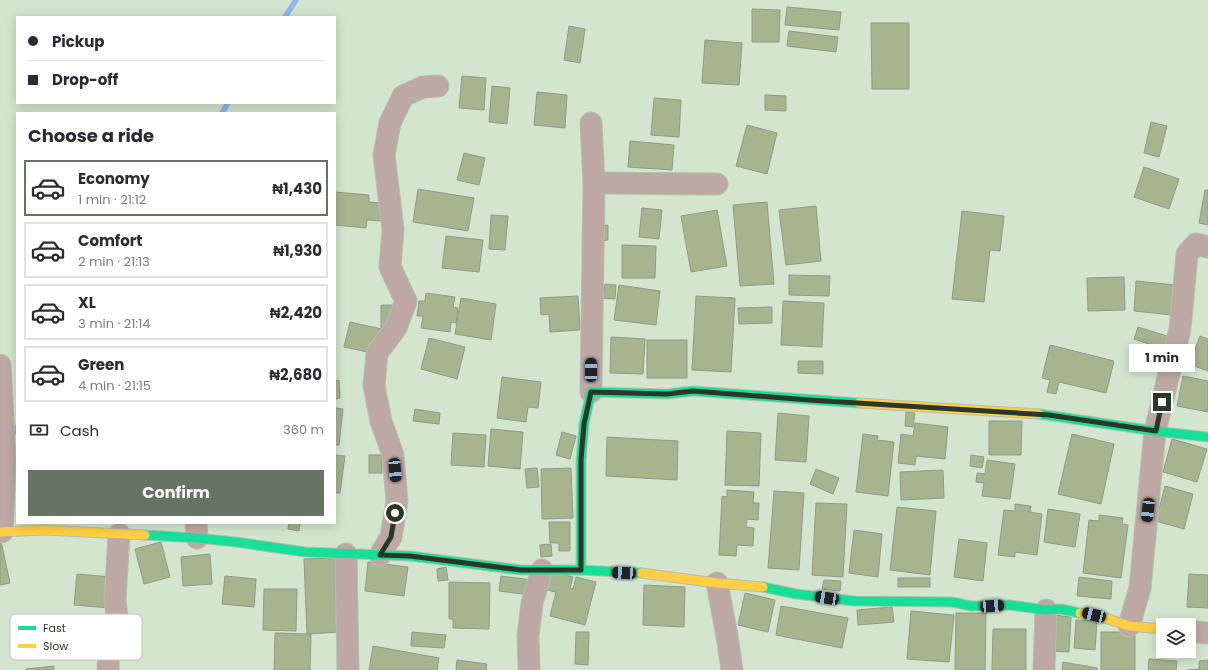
<!DOCTYPE html>
<html lang="en">
<head>
<meta charset="utf-8">
<style>
	body { margin:0; font-family:Poppins,sans-serif; background:#f7f7f7; color:#2b2b33; height:100vh; display:flex; flex-direction:column; font-size:15px; white-space:nowrap }
	* { box-sizing:border-box; margin:0 }
	p { font-size:13px; color:#7c7c81 }
	.icon { flex:none; width:22px; height:22px; fill:none; stroke:currentColor; stroke-width:2; stroke-linecap:round; stroke-linejoin:round }
	.map { position:relative; flex:1; overflow:hidden }
	.details { position:absolute; left:16px; top:112px; width:320px; height:412px; display:flex; flex-direction:column; background:#fff; border-radius:0px; box-shadow:0 2px 10px #0003 }
	.details>* { flex:none }
	.hud { position:absolute; left:16px; top:16px; width:320px; height:88px; border-radius:0px; box-shadow:0 2px 10px #0003; display:grid; align-content:center; height:88px; padding:0 12px; background:#fff }
	.controls { position:absolute; left:1156px; top:618px; display:grid; gap:8px }
	.controls a { display:grid; place-items:center; width:40px; height:40px; border-radius:0px; background:#fff; box-shadow:0 2px 10px #0003; font-size:20px }
	.end { position:absolute; width:18px; height:18px; margin:-9px; border:5px solid #2b3729; background:#fff; box-shadow:0 0 0 2px #fff }
	.from { border-radius:50% }
	.bubble { position:absolute; height:28px; border-radius:0px; background:#fff; box-shadow:0 2px 10px #0003; font-size:13px; font-weight:700; line-height:28px; text-align:center }
	.car { position:absolute; width:12px; height:24px; margin:-12px -6px; border-radius:5px; box-shadow:0 0 3px 1px #0007; background:linear-gradient(#222 24%,#8ab4d8 0 40%,#222 0 76%,#8ab4d8 0 86%,#222 0) }
	.hud b { display:flex; align-items:center; gap:14px; height:38px; font-size:15px }
	.hud b+b { border-top:1px solid #e1e1e2 }
	.hud i { width:10px; height:10px; background:#2b2b33 }
	ul { padding:0; list-style:none }
	li { display:flex; align-items:center; gap:12px; height:56px; margin:0 8px 6px; padding:0 4px; border:2px solid #e1e1e2; border-radius:0px }
	li div { flex:1 }
	li b { display:block; font-size:15px }
	li em { font-style:normal; font-weight:700 }
	li.current { border-color:#667463 }
	li>.icon { width:36px; height:36px; stroke-width:1.5 }
	h2 { padding:0 12px; font-size:18px; line-height:48px }
	.pay { display:flex; align-items:center; gap:10px; height:44px; padding:0 12px; font-size:15px }
	.pay p { margin-inline-start:auto }
	.action { display:flex; gap:8px; margin-top:auto; padding:8px 12px }
	.action a { flex:1; height:46px; border-radius:0px; background:#667463; color:#fff; font-size:16px; font-weight:700; line-height:46px; text-align:center }
	.map>svg:first-child { display:block }
	.lines { fill:none; stroke-linecap:round; stroke-linejoin:round }
	.stream { stroke:#8fb7eb; stroke-width:5.5 }
	.building { fill:#a6b58e; stroke:#909a88 }
	.street-casing { stroke:#b2c1af; stroke-width:23 }
	.fast-casing { stroke:#b2c1af; stroke-width:11 }
	.slow-casing { stroke:#b2c1af; stroke-width:11 }
	.street { stroke:#bea8a4; stroke-width:21 }
	.fast { stroke:#16e098; stroke-width:9 }
	.slow { stroke:#ffcf43; stroke-width:9 }
	.route { stroke:#2b3729; stroke-width:5 }
	.key { fill:#fff; stroke:#bfc3bf; stroke-width:1 }
	.key-label { font-size:11px; fill:#2b3729 }
</style>
</head>
<body>
<div class="map">
<svg width="1208" height="670" viewBox="0 0 1208 670">
	<rect width="100%" height="100%" fill="#d3e5cf"/>
	<g class="lines">
		<!-- stream -->
		<g class="stream">
			<polyline points="285,17 296,0"/>
			<polyline points="222,113 228,103"/>
			<polyline points="11,437 17,427"/>
		</g>
	</g>
	<!-- building -->
	<g class="building">
		<polygon points="787,7 841,12 839,30 785,25"/>
		<polygon points="752,9 780,10 779,42 752,42"/>
		<polygon points="871,23 909,23 909,89 872,89"/>
		<polygon points="569,26 585,29 580,63 564,60"/>
		<polygon points="789,31 838,37 836,52 787,46"/>
		<polygon points="705,40 742,43 739,85 702,83"/>
		<polygon points="462,76 486,78 484,110 459,108"/>
		<polygon points="492,86 510,88 507,124 489,122"/>
		<polygon points="537,92 567,95 565,128 534,125"/>
		<polygon points="765,95 786,96 786,111 765,110"/>
		<polygon points="654,98 681,100 679,137 651,135"/>
		<polygon points="1151,122 1167,126 1159,157 1144,153"/>
		<polygon points="747,125 777,133 767,174 736,166"/>
		<polygon points="630,141 674,145 672,170 628,167"/>
		<polygon points="464,153 485,158 479,185 457,180"/>
		<polygon points="1144,167 1179,179 1169,209 1134,197"/>
		<polygon points="418,189 474,198 468,231 413,222"/>
		<polygon points="1205,190 1208,190 1208,225 1199,223"/>
		<polygon points="335,192 369,195 369,202 384,203 382,221 367,220 366,228 335,225"/>
		<polygon points="767,202 774,284 740,286 733,205"/>
		<polygon points="816,206 821,261 786,265 779,210"/>
		<polygon points="642,208 662,210 659,239 639,237"/>
		<polygon points="717,210 727,266 691,272 681,216"/>
		<polygon points="962,211 1004,216 1000,251 990,250 984,302 952,299"/>
		<polygon points="491,215 508,216 505,250 489,249"/>
		<polygon points="608,225 608,240 599,241 598,226"/>
		<polygon points="446,236 483,240 479,272 442,268"/>
		<polygon points="622,245 656,246 655,278 622,278"/>
		<polygon points="789,275 830,276 829,296 789,295"/>
		<polygon points="1124,277 1125,310 1088,311 1087,278"/>
		<polygon points="1136,281 1175,285 1172,315 1134,311"/>
		<polygon points="605,284 616,285 615,299 603,298"/>
		<polygon points="619,285 660,291 656,325 614,320"/>
		<polygon points="426,293 455,297 453,307 458,308 456,323 451,322 450,332 421,328 423,316 417,316 419,301 425,301"/>
		<polygon points="578,296 580,330 550,332 549,314 541,315 540,298"/>
		<polygon points="696,296 735,298 731,372 692,370"/>
		<polygon points="461,298 496,304 491,340 455,334"/>
		<polygon points="783,301 824,303 822,347 781,345"/>
		<polygon points="381,305 394,305 394,327 381,328"/>
		<polygon points="772,307 772,323 739,324 738,308"/>
		<polygon points="350,322 386,330 381,355 344,347"/>
		<polygon points="1138,327 1170,337 1166,350 1134,339"/>
		<polygon points="1200,336 1208,339 1208,371 1189,364"/>
		<polygon points="611,337 645,339 643,374 610,373"/>
		<polygon points="429,338 465,347 457,379 421,369"/>
		<rect x="647" y="340" width="40" height="38"/>
		<polygon points="1050,345 1114,361 1106,393 1059,382 1056,394 1047,392 1050,380 1042,378"/>
		<polygon points="798,361 823,361 823,374 798,373"/>
		<polygon points="1183,376 1208,381 1208,412 1177,406"/>
		<polygon points="502,377 541,382 538,408 528,407 526,422 497,418"/>
		<polygon points="339,380 340,398 335,399 335,381"/>
		<polygon points="335,408 343,409 339,445 335,445"/>
		<polygon points="415,409 440,413 439,424 413,421"/>
		<polygon points="906,412 915,413 913,427 905,426"/>
		<polygon points="778,413 809,416 806,462 775,460"/>
		<polygon points="989,421 1022,421 1021,455 989,455"/>
		<polygon points="915,423 948,427 945,459 916,456 915,465 898,463 901,434 913,436"/>
		<polygon points="491,429 523,432 520,469 488,466"/>
		<polygon points="727,431 761,433 759,486 725,485"/>
		<polygon points="562,432 576,436 570,459 556,455"/>
		<polygon points="453,433 486,435 484,467 451,465"/>
		<polygon points="863,434 878,436 877,440 894,442 888,496 856,492"/>
		<polygon points="1072,434 1114,444 1101,504 1058,494"/>
		<polygon points="607,437 678,441 677,480 606,476"/>
		<polygon points="1172,439 1207,449 1197,482 1163,472"/>
		<polygon points="335,455 345,456 340,493 335,493"/>
		<rect x="369" y="455" width="13" height="18"/>
		<polygon points="971,455 984,457 982,468 970,466"/>
		<polygon points="987,460 1015,464 1010,499 982,496 984,483 976,482 977,473 985,474"/>
		<polygon points="537,468 539,487 527,488 525,469"/>
		<polygon points="571,468 573,518 542,519 541,469"/>
		<polygon points="816,469 839,478 833,494 810,484"/>
		<polygon points="943,470 944,498 901,500 900,472"/>
		<polygon points="1165,486 1193,494 1184,529 1156,521"/>
		<polygon points="727,490 754,492 753,503 759,503 758,520 747,519 746,527 754,528 753,546 737,545 736,556 719,555 722,496 727,497"/>
		<polygon points="774,491 804,493 799,570 768,568"/>
		<polygon points="816,503 847,504 843,577 812,575"/>
		<polygon points="1015,504 1031,506 1030,512 1042,514 1037,555 1015,552 1015,557 998,555 1004,510 1015,511"/>
		<polygon points="897,507 936,511 930,575 890,570"/>
		<polygon points="1048,509 1080,514 1075,547 1044,542"/>
		<polygon points="1099,515 1123,518 1122,524 1128,525 1121,578 1083,573 1089,520 1099,521"/>
		<polygon points="549,522 570,522 570,551 559,551 559,543 550,543"/>
		<polygon points="289,523 300,523 299,531 288,529"/>
		<polygon points="854,530 882,534 878,577 849,573"/>
		<polygon points="959,539 987,543 983,581 954,577"/>
		<polygon points="0,541 1,541 10,583 0,585"/>
		<polygon points="161,542 170,577 144,584 135,549"/>
		<polygon points="551,544 552,556 541,557 540,545"/>
		<polygon points="210,554 212,584 183,586 181,557"/>
		<polygon points="336,558 340,632 307,634 304,559"/>
		<polygon points="368,562 408,567 404,596 365,591"/>
		<polygon points="446,567 448,580 438,581 437,569"/>
		<polygon points="552,572 573,577 570,588 573,589 576,577 596,582 585,625 550,616 556,592 547,590"/>
		<polygon points="77,574 112,577 110,608 74,605"/>
		<polygon points="1189,574 1208,575 1208,608 1187,607"/>
		<polygon points="225,576 256,579 254,607 222,604"/>
		<polygon points="501,576 532,580 530,595 499,591"/>
		<polygon points="1079,577 1112,581 1111,599 1077,596"/>
		<rect x="898" y="578" width="32" height="9"/>
		<polygon points="824,580 841,581 840,591 822,589"/>
		<polygon points="449,582 490,583 489,629 453,628 453,619 449,619"/>
		<polygon points="644,585 685,587 684,627 643,625"/>
		<polygon points="264,589 297,589 296,631 263,630"/>
		<polygon points="745,593 775,600 768,632 738,625"/>
		<polygon points="781,606 848,618 842,648 776,635"/>
		<polygon points="892,607 894,622 858,625 857,610"/>
		<polygon points="911,611 954,615 949,662 907,659"/>
		<polygon points="956,613 986,613 985,670 955,670"/>
		<polygon points="1053,615 1071,617 1069,652 1050,651"/>
		<polygon points="1076,620 1097,621 1095,650 1074,648"/>
		<polygon points="993,629 1026,629 1026,670 992,670"/>
		<polygon points="412,632 446,635 444,648 411,646"/>
		<polygon points="576,632 589,632 588,665 575,664"/>
		<rect x="1101" y="632" width="34" height="38"/>
		<polygon points="275,633 311,634 310,670 274,670"/>
		<polygon points="373,646 439,658 437,670 369,670"/>
		<polygon points="1149,659 1177,661 1176,670 1148,670"/>
		<polygon points="457,660 487,664 486,670 456,670"/>
		<polygon points="1208,660 1208,670 1188,670 1199,669 1199,661"/>
		<polygon points="1063,662 1097,668 1097,670 1062,670"/>
		<polygon points="54,666 54,670 26,670 26,669"/>
	</g>
	<g class="lines">
		<defs>
			<g id="street">
				<polyline points="591,123 594,183 591,392"/>
				<polyline points="594,183 717,184"/>
				<polyline points="0,365 5,461 2,532"/>
				<polyline points="196,523 197,538"/>
				<polyline points="346,554 348,670"/>
				<polyline points="380,555 391,537 397,501 393,455 381,421 374,386 377,353 396,328 406,301 390,267 393,229 384,155 390,123 403,96 423,87 438,86"/>
				<polyline points="717,583 727,636 732,670"/>
				<polyline points="1129,626 1140,588 1155,431 1180,329 1187,254 1196,244 1208,247"/>
				<polyline points="1189,631 1208,633"/>
				<polyline points="108,670 109,652 114,631 117,614 115,601 119,534"/>
				<polyline points="529,670 528,636 532,603 542,570"/>
				<polyline points="1044,670 1046,610"/>
			</g>
			<g id="fast">
				<polyline points="1039,414 1155,431 1208,437"/>
				<polyline points="145,535 197,538 236,542 305,552 410,556 521,570 581,570 641,573"/>
				<polyline points="581,570 581,460 584,424 591,392 667,394 693,391 859,403"/>
				<polyline points="763,587 796,594 854,601 952,602 971,606 1010,605 1046,610 1061,609 1080,613"/>
			</g>
			<g id="slow">
				<polyline points="859,403 1039,414"/>
				<polyline points="0,532 44,530 145,535"/>
				<polyline points="641,573 717,583 763,587"/>
				<polyline points="1080,613 1105,618 1129,626 1163,629"/>
			</g>
		</defs>
		<!-- street casing -->
		<use href="#street" class="street-casing"/>
		<!-- fast casing -->
		<use href="#fast" class="fast-casing"/>
		<!-- slow casing -->
		<use href="#slow" class="slow-casing"/>
		<!-- street -->
		<use href="#street" class="street"/>
		<!-- fast -->
		<use href="#fast" class="fast"/>
		<!-- slow -->
		<use href="#slow" class="slow"/>
	</g>
	<g class="lines">
		<!-- route -->
		<polyline class="route" points="395,513 391,537 380,555 410,556 521,570 581,570 581,460 584,424 591,392 667,394 693,391 809,400 1049,415 1156,431 1162,402"/>
	</g>
	<!-- legend -->
	<rect x="10" y="614" width="132" height="46" rx="6" class="key"/>
	<rect x="18" y="626" width="18" height="4" fill="#16e098"/>
	<rect x="18" y="644" width="18" height="4" fill="#ffcf43"/>
	<g class="key-label">
		<text x="43" y="632">Fast</text>
		<text x="43" y="650">Slow</text>
	</g>
</svg>
<div class="controls">
<a><svg class="icon" aria-label="layers" viewBox="0 0 24 24"><path d="M12 4l9 5-9 5-9-5zM3 14l9 5 9-5"/></svg></a>
</div>
<i class="end from" style="left:395px;top:513px"></i>
<i class="end" style="left:1162px;top:402px"></i>
<div class="bubble" style="left:1129px;top:344px;width:66px">1 min</div>
<i class="car" style="left:591px;top:370px;rotate:0deg"></i>
<i class="car" style="left:395px;top:470px;rotate:175deg"></i>
<i class="car" style="left:1148px;top:510px;rotate:186deg"></i>
<i class="car" style="left:624px;top:573px;rotate:273deg"></i>
<i class="car" style="left:827px;top:598px;rotate:279deg"></i>
<i class="car" style="left:992px;top:606px;rotate:86deg"></i>
<i class="car" style="left:1094px;top:615px;rotate:284deg"></i>
<div class="hud">
<b><i class="from"></i>Pickup</b>
<b><i></i>Drop-off</b>
</div>
<section class="details">
<h2>Choose a ride</h2>
<ul>
<li class="current"><svg class="icon" aria-label="car" viewBox="0 0 24 24"><path d="M5 17H2v-5l4-1 3-4h7l3 4 3 1v5h-3M9 17h6M6 11h13"/><circle cx="7" cy="17" r="2"/><circle cx="17" cy="17" r="2"/></svg><div><b>Economy</b><p>1 min · 21:12</p></div><em>₦1,430</em></li>
<li><svg class="icon" aria-label="car" viewBox="0 0 24 24"><path d="M5 17H2v-5l4-1 3-4h7l3 4 3 1v5h-3M9 17h6M6 11h13"/><circle cx="7" cy="17" r="2"/><circle cx="17" cy="17" r="2"/></svg><div><b>Comfort</b><p>2 min · 21:13</p></div><em>₦1,930</em></li>
<li><svg class="icon" aria-label="car" viewBox="0 0 24 24"><path d="M5 17H2v-5l4-1 3-4h7l3 4 3 1v5h-3M9 17h6M6 11h13"/><circle cx="7" cy="17" r="2"/><circle cx="17" cy="17" r="2"/></svg><div><b>XL</b><p>3 min · 21:14</p></div><em>₦2,420</em></li>
<li><svg class="icon" aria-label="car" viewBox="0 0 24 24"><path d="M5 17H2v-5l4-1 3-4h7l3 4 3 1v5h-3M9 17h6M6 11h13"/><circle cx="7" cy="17" r="2"/><circle cx="17" cy="17" r="2"/></svg><div><b>Green</b><p>4 min · 21:15</p></div><em>₦2,680</em></li>
</ul>
<div class="pay"><svg class="icon" aria-label="cash" viewBox="0 0 24 24"><path d="M3 7h18v10H3z"/><circle cx="12" cy="12" r="2"/></svg>Cash<p>360 m</p></div>
<div class="action"><a>Confirm</a></div>
</section>
</div>
</body>
</html>
